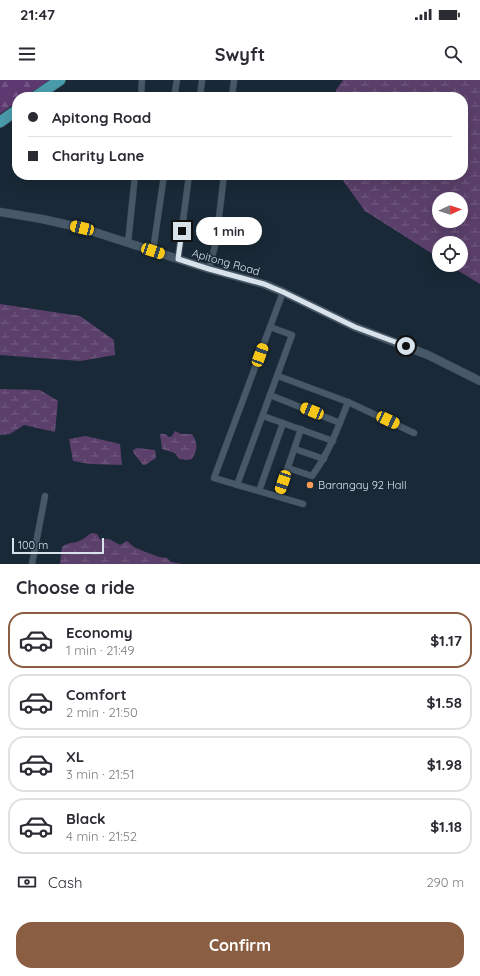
<!DOCTYPE html>
<html lang="en">
<head>
<meta charset="utf-8">
<style>
	body { margin:0; font-family:Quicksand,sans-serif; background:#f7f7f7; color:#2b2b33; height:100vh; display:flex; flex-direction:column; font-size:15px; white-space:nowrap }
	* { box-sizing:border-box; margin:0 }
	p { font-size:13px; color:#7c7c81 }
	.icon { flex:none; width:22px; height:22px; fill:none; stroke:currentColor; stroke-width:2; stroke-linecap:round; stroke-linejoin:round }
	.map { position:relative; height:484px; overflow:hidden }
	.side { display:flex; flex-direction:column; background:#fff; flex:1 }
	.side>* { flex:none }
	.guide { position:absolute; left:12px; top:12px; width:456px; height:88px; border-radius:16px; box-shadow:0 4px 16px #0002; display:grid; align-content:center; height:88px; padding:0 16px; background:#fff }
	.needle { width:26px; rotate:86deg }
	.fabs { position:absolute; left:432px; top:112px; display:grid; gap:8px }
	.fabs a { display:grid; place-items:center; width:36px; height:36px; border-radius:50%; background:#fff; box-shadow:0 4px 16px #0002; font-size:20px }
	.scale { position:absolute; left:12px; bottom:10px; width:92px; box-sizing:border-box; padding-left:4px; border:2px solid #d8e2eb; border-top:0; font-size:11px; line-height:14px; white-space:nowrap; color:#d8e2eb; -webkit-text-stroke:3px #192937; paint-order:stroke }
	.end { position:absolute; width:18px; height:18px; margin:-9px; border:5px solid #d8e2eb; background:#111; box-shadow:0 0 0 2px #111 }
	.from { border-radius:50% }
	.bubble { position:absolute; height:28px; border-radius:14px; background:#fff; box-shadow:0 4px 16px #0002; font-size:13px; font-weight:800; line-height:28px; text-align:center }
	.car { position:absolute; width:12px; height:24px; margin:-12px -6px; border-radius:5px; box-shadow:0 0 3px 1px #0007; background:linear-gradient(#f5c518 24%,#345 0 40%,#f5c518 0 76%,#345 0 86%,#f5c518 0) }
	.guide b { display:flex; align-items:center; gap:14px; height:38px; font-size:15px }
	.guide b+b { border-top:1px solid #e1e1e2 }
	.guide i { width:10px; height:10px; background:#2b2b33 }
	ul { padding:0; list-style:none }
	li { display:flex; align-items:center; gap:12px; height:56px; margin:0 8px 6px; padding:0 8px; border:2px solid #e1e1e2; border-radius:16px }
	li div { flex:1 }
	li b { display:block; font-size:15px }
	li em { font-style:normal; font-weight:800 }
	li.active { border-color:#8a5e42 }
	li>.icon { width:36px; height:36px; stroke-width:1.5 }
	h2 { padding:0 16px; font-size:18px; line-height:48px }
	.pay { display:flex; align-items:center; gap:10px; height:44px; padding:0 16px; font-size:15px }
	.pay p { margin-inline-start:auto }
	.button { display:flex; gap:8px; margin-top:auto; padding:8px 16px }
	.button a { flex:1; height:46px; border-radius:16px; background:#8a5e42; color:#fff; font-size:16px; font-weight:800; line-height:46px; text-align:center }
	.status { display:flex; justify-content:space-between; align-items:center; height:28px; padding:0 20px; background:#fff; direction:ltr }
	.status svg { height:11px; fill:currentColor }
	header { display:flex; justify-content:space-between; align-items:center; height:52px; padding:0 16px; background:#fff; font-size:18px; font-weight:800 }
	.map>svg:first-child { display:block }
	.forest { fill:url(#forest-firs) }
	.wetland { fill:url(#wetland-marsh); fill-rule:evenodd }
	.lines { fill:none; stroke-linecap:round; stroke-linejoin:round }
	.minor-casing { stroke:#37444f; stroke-width:7 }
	.tertiary-casing { stroke:#37444f; stroke-width:9 }
	.trunk-casing { stroke:#37444f; stroke-width:12 }
	.minor { stroke:#475968; stroke-width:6 }
	.tertiary { stroke:#475968; stroke-width:8 }
	.trunk { stroke:#4a9cac; stroke-width:11 }
	.route { stroke:#d8e2eb; stroke-width:5 }
	.poi-dot { fill:#fd9c55; stroke:#192937; stroke-width:1.5 }
	.labels { text-anchor:middle; dominant-baseline:central; stroke-width:3; stroke-linejoin:round; paint-order:stroke }
	.street-label { font-size:11px; fill:#d8e2eb; stroke:#192937 }
	.poi-label { font-size:11px; fill:#d8e2eb; stroke:#192937; text-anchor:start }
</style>
</head>
<body>
<div class="status"><b>21:47</b><svg viewBox="0 0 49 12"><path d="M0 12V9h3v3zM5 12V6h3v6zM10 12V3h3v9zM15 12V0h3v12zM26 1h20v11H26zM47 4h2v5h-2z"/></svg></div>
<header><svg class="icon" aria-label="menu" viewBox="0 0 24 24"><path d="M4 6h16M4 12h16M4 18h16"/></svg>Swyft<svg class="icon" aria-label="search" viewBox="0 0 24 24"><circle cx="10" cy="10" r="6"/><path d="M15 15l6 6"/></svg></header>
<div class="map">
<svg width="480" height="484" viewBox="0 0 480 484">
	<defs>
		<pattern id="forest-firs" width="22" height="20" patternUnits="userSpaceOnUse"><rect width="22" height="20" fill="#5e3a72"/><path d="M5 1l3.5 6h-7zM16 11l3.5 6h-7z" fill="#745686"/></pattern>
		<pattern id="wetland-marsh" width="20" height="14" patternUnits="userSpaceOnUse"><rect width="20" height="14" fill="#5b406b"/><path d="M1 5h8M5 5V1M11 12h8M15 12V8" fill="none" stroke="#725b80"/></pattern>
	</defs>
	<rect width="100%" height="100%" fill="#192937"/>
	<!-- forest -->
	<polygon class="forest" points="0,0 51,0 24,17 17,17 17,22 0,34"/>
	<!-- wetland -->
	<g class="wetland">
		<path d="M343 0H480V204L449 185H461V163H439V178L365 131 339 95H463V17H336V10ZM439 119H461V141H439Z"/>
		<polygon points="0,224 80,236 114,260 115,275 80,281 0,275"/>
		<polygon points="0,309 40,310 58,321 55,352 24,345 10,354 0,355"/>
		<path d="M175 351 181 354H192C198 365 198 368 192 379L187 380 179 379 175 373 162 369 160 354C163 353 166 354 169 357L172 356Z"/>
		<polygon points="86,356 120,364 122,385 90,384 73,381 69,359"/>
		<polygon points="137,368 155,370 156,378 145,385 143,385 133,372 133,370"/>
		<path d="M93 453 97 454 100 459H109L120 465 127 461 134 467 143 471 159 477 167 478 171 482 182 484H60L62 467C69 461 75 464 81 460 86 458 88 454 93 453Z"/>
	</g>
	<g class="lines">
		<defs>
			<g id="minor">
				<polyline points="141,17 142,0"/>
				<polyline points="174,17 177,0"/>
				<polyline points="200,17 202,0"/>
				<polyline points="232,17 234,0"/>
				<polyline points="128,163 135,95"/>
				<polyline points="153,171 164,95"/>
				<polyline points="178,179 189,95"/>
				<polyline points="209,189 216,162 224,95"/>
				<polyline points="283,212 214,398 303,424"/>
				<polyline points="278,296 348,322 414,353"/>
				<polyline points="270,315 340,343"/>
				<polyline points="263,336 333,361"/>
				<polyline points="295,369 324,379"/>
				<path d="M288 388 312 396C329 373 338 348 348 322"/>
				<polyline points="237,405 292,255 270,247"/>
				<polyline points="259,411 283,343"/>
				<polyline points="278,416 301,349"/>
				<polyline points="32,484 45,416"/>
			</g>
			<polyline id="tertiary" points="0,132 42,139 82,148 209,189 264,204 283,212 355,247 428,275 480,301"/>
			<g id="trunk">
				<polyline points="35,17 60,0"/>
				<polyline points="0,42 17,30"/>
			</g>
		</defs>
		<!-- minor casing -->
		<use href="#minor" class="minor-casing"/>
		<!-- tertiary casing -->
		<use href="#tertiary" class="tertiary-casing"/>
		<!-- trunk casing -->
		<use href="#trunk" class="trunk-casing"/>
		<!-- minor -->
		<use href="#minor" class="minor"/>
		<!-- tertiary -->
		<use href="#tertiary" class="tertiary"/>
		<!-- trunk -->
		<use href="#trunk" class="trunk"/>
	</g>
	<g class="lines">
		<!-- route -->
		<polyline class="route" points="182,151 178,179 209,189 264,204 283,212 355,247 406,266"/>
	</g>
	<!-- markers -->
	<circle class="poi-dot" cx="310" cy="405" r="4"/>
	<g class="labels">
		<!-- street labels -->
		<g class="street-label">
			<text transform="translate(226 182) rotate(16)">Apitong Road</text>
		</g>
		<!-- poi labels -->
		<g class="poi-label">
			<text x="318" y="405">Barangay 92 Hall</text>
		</g>
	</g>
</svg>
<div class="fabs">
<a><svg class="needle" viewBox="-14 -14 28 28"><path d="M0-13l5 13h-10z" fill="#e53935"/><path d="M0 13l5-13h-10z" fill="#7c7c81"/></svg></a>
<a><svg class="icon" aria-label="locate" viewBox="0 0 24 24"><circle cx="12" cy="12" r="6"/><path d="M12 2v4M12 18v4M2 12h4M18 12h4"/></svg></a>
</div>
<div class="scale">100 m</div>
<i class="end from" style="left:406px;top:266px"></i>
<i class="end" style="left:182px;top:151px"></i>
<div class="bubble" style="left:196px;top:137px;width:66px">1 min</div>
<i class="car" style="left:82px;top:148px;rotate:283deg"></i>
<i class="car" style="left:153px;top:171px;rotate:108deg"></i>
<i class="car" style="left:260px;top:275px;rotate:20deg"></i>
<i class="car" style="left:312px;top:331px;rotate:292deg"></i>
<i class="car" style="left:388px;top:340px;rotate:115deg"></i>
<i class="car" style="left:283px;top:402px;rotate:199deg"></i>
<div class="guide">
<b><i class="from"></i>Apitong Road</b>
<b><i></i>Charity Lane</b>
</div>
</div>
<section class="side">
<h2>Choose a ride</h2>
<ul>
<li class="active"><svg class="icon" aria-label="car" viewBox="0 0 24 24"><path d="M5 17H2v-5l4-1 3-4h7l3 4 3 1v5h-3M9 17h6M6 11h13"/><circle cx="7" cy="17" r="2"/><circle cx="17" cy="17" r="2"/></svg><div><b>Economy</b><p>1 min · 21:49</p></div><em>$1.17</em></li>
<li><svg class="icon" aria-label="car" viewBox="0 0 24 24"><path d="M5 17H2v-5l4-1 3-4h7l3 4 3 1v5h-3M9 17h6M6 11h13"/><circle cx="7" cy="17" r="2"/><circle cx="17" cy="17" r="2"/></svg><div><b>Comfort</b><p>2 min · 21:50</p></div><em>$1.58</em></li>
<li><svg class="icon" aria-label="car" viewBox="0 0 24 24"><path d="M5 17H2v-5l4-1 3-4h7l3 4 3 1v5h-3M9 17h6M6 11h13"/><circle cx="7" cy="17" r="2"/><circle cx="17" cy="17" r="2"/></svg><div><b>XL</b><p>3 min · 21:51</p></div><em>$1.98</em></li>
<li><svg class="icon" aria-label="car" viewBox="0 0 24 24"><path d="M5 17H2v-5l4-1 3-4h7l3 4 3 1v5h-3M9 17h6M6 11h13"/><circle cx="7" cy="17" r="2"/><circle cx="17" cy="17" r="2"/></svg><div><b>Black</b><p>4 min · 21:52</p></div><em>$1.18</em></li>
</ul>
<div class="pay"><svg class="icon" aria-label="cash" viewBox="0 0 24 24"><path d="M3 7h18v10H3z"/><circle cx="12" cy="12" r="2"/></svg>Cash<p>290 m</p></div>
<div class="button"><a>Confirm</a></div>
</section>
</body>
</html>
